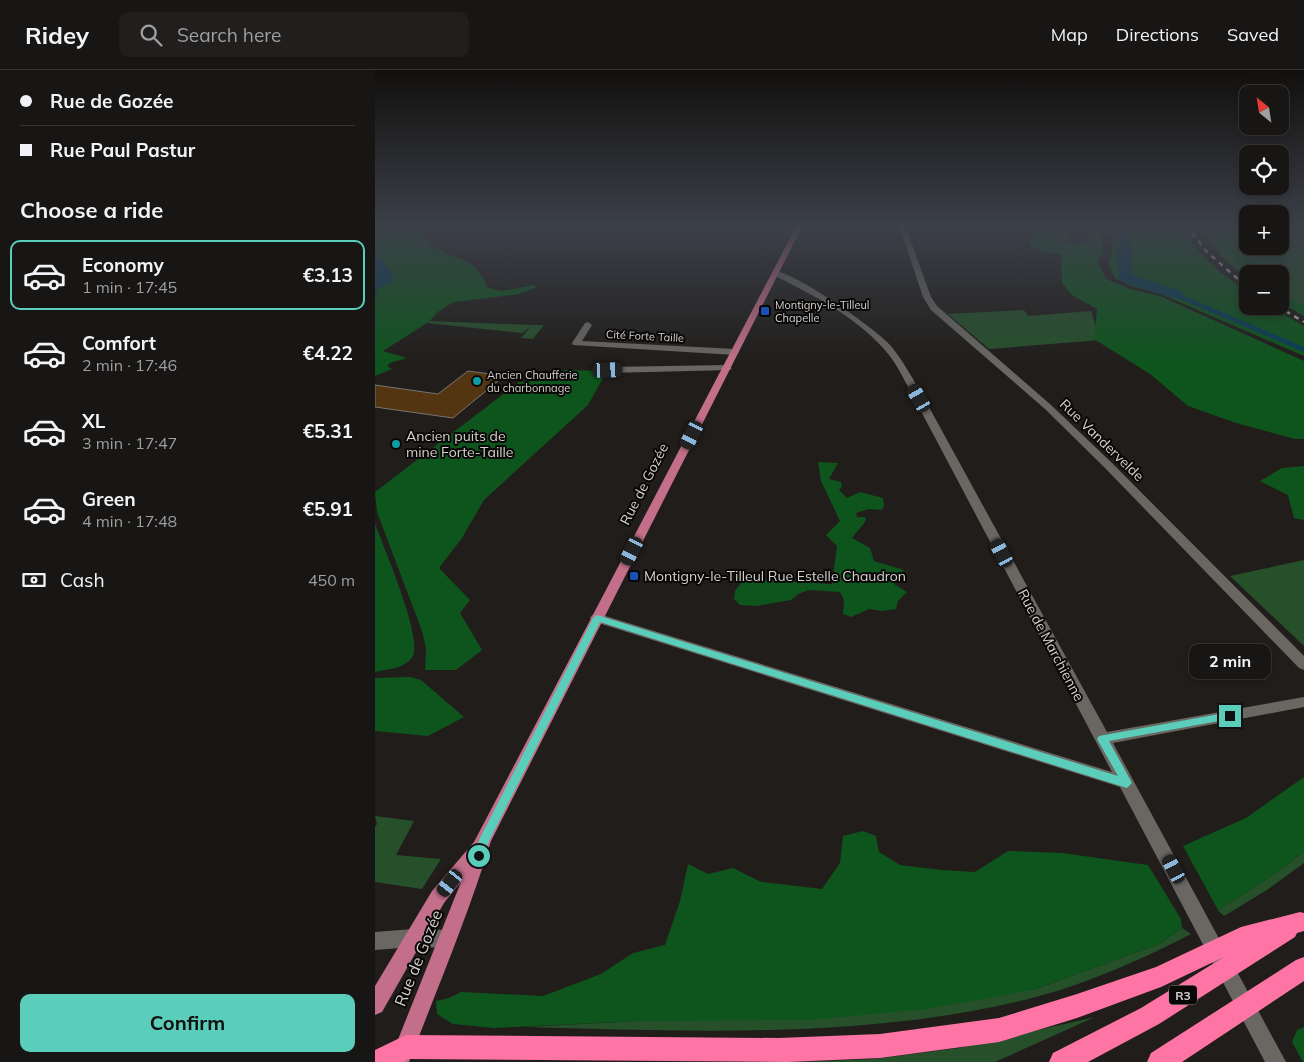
<!DOCTYPE html>
<html lang="en">
<head>
<meta charset="utf-8">
<style>
	body { margin:0; font-family:Mulish,sans-serif; background:#211f1d; color:#f1f3f6; height:100vh; display:flex; flex-direction:column; font-size:19px; white-space:nowrap }
	* { box-sizing:border-box; margin:0 }
	p { font-size:16px; color:#9f9fa0 }
	.icon { flex:none; width:28px; height:28px; fill:none; stroke:currentColor; stroke-width:2; stroke-linecap:round; stroke-linejoin:round }
	.map { position:relative; flex:1; overflow:hidden }
	.side { display:flex; flex-direction:column; background:#181614; width:375px }
	.side>* { flex:none }
	.top-card { display:grid; align-content:center; height:110px; padding:0 20px; background:#181614 }
	.needle { width:32px; rotate:330deg }
	.controls { position:absolute; left:864px; top:15px; display:grid; gap:10px }
	.controls a { display:grid; place-items:center; width:50px; height:50px; border-radius:10px; background:#181614; box-shadow:0 2px 8px #0003,0 0 0 1px #363534; font-size:25px }
	.end { position:absolute; width:22px; height:22px; margin:-11px; border:6px solid #5bcebb; background:#111; box-shadow:0 0 0 2px #111 }
	.from { border-radius:50% }
	.bubble { position:absolute; height:35px; border-radius:10px; background:#181614; box-shadow:0 2px 8px #0003,0 0 0 1px #363534; font-size:16px; font-weight:700; line-height:35px; text-align:center }
	.car { position:absolute; width:15px; height:30px; margin:-15px -8px; border-radius:6px; box-shadow:0 0 4px 1px #0007; background:linear-gradient(#222 24%,#8ab4d8 0 40%,#222 0 76%,#8ab4d8 0 86%,#222 0) }
	.top-card b { display:flex; align-items:center; gap:18px; height:48px; font-size:19px }
	.top-card b+b { border-top:1px solid #363534 }
	.top-card i { width:12px; height:12px; background:#f1f3f6 }
	ul { padding:0; list-style:none }
	li { display:flex; align-items:center; gap:15px; height:70px; margin:0 10px 8px; padding:0 10px; border:2px solid transparent; border-radius:10px }
	li div { flex:1 }
	li b { display:block; font-size:19px }
	li em { font-style:normal; font-weight:700 }
	li.selected { border-color:#5bcebb }
	li>.icon { width:45px; height:45px; stroke-width:1.5 }
	h2 { padding:0 20px; font-size:22px; line-height:60px }
	.pay { display:flex; align-items:center; gap:12px; height:55px; padding:0 20px; font-size:19px }
	.pay p { margin-inline-start:auto }
	.cta { display:flex; gap:10px; margin-top:auto; padding:10px 20px }
	.cta a { flex:1; height:58px; border-radius:10px; background:#5bcebb; color:#111; font-size:20px; font-weight:700; line-height:58px; text-align:center }
	header { display:flex; align-items:center; gap:30px; box-sizing:border-box; height:70px; padding:0 25px; background:#181614; border-bottom:1px solid #363534 }
	header strong { font-size:24px }
	nav { display:flex; gap:28px; margin-inline-start:auto; font-size:18px }
	.search { width:350px; height:45px; background:#211f1d; display:flex; align-items:center; gap:12px; box-sizing:border-box; padding:0 18px; border-radius:10px; color:#9f9fa0; font-size:19px }
	main { display:flex; flex:1; min-height:0 }
	.map>svg:first-child { display:block }
	.green { fill:#25502a }
	.forest { fill:#0e551d }
	.water { fill:#093e56 }
	.lines { fill:none; stroke-linecap:round; stroke-linejoin:round }
	.river { fill:#093e56; fill-rule:evenodd }
	.building { fill:#543511; stroke:#797572 }
	.minor { fill:#6a6763; fill-rule:evenodd }
	.major { fill:#c36f8b; fill-rule:evenodd }
	.highway { fill:#fe74a5; fill-rule:evenodd }
	.rail { stroke:#afadab; stroke-width:2.5; stroke-dasharray:5 5; stroke-linecap:butt }
	.route { fill:#5bcebb }
	.transit-dot { fill:#1a4fb4; stroke:#090807; stroke-width:2 }
	.culture-dot { fill:#0f9aa8; stroke:#090807; stroke-width:2 }
	.labels { text-anchor:middle; dominant-baseline:central; stroke-width:4; stroke-linejoin:round; paint-order:stroke }
	.far-poi-label { font-size:11px; fill:#d4d2d0; stroke:#090807; text-anchor:start }
	.far-street-label { font-size:11px; fill:#d4d2d0; stroke:#090807 }
	.shield { fill:#090807; stroke:#979594; stroke-width:1 }
	.shield-label { font-size:12px; font-weight:bold; fill:#d4d2d0 }
	.poi-label { font-size:14px; fill:#d4d2d0; stroke:#090807; text-anchor:start }
	.street-label { font-size:14px; fill:#d4d2d0; stroke:#090807 }
	.near-street-label { font-size:16px; fill:#d4d2d0; stroke:#090807 }
</style>
</head>
<body>
<header>
<strong>Ridey</strong>
<div class="search"><svg class="icon" aria-label="search" viewBox="0 0 24 24"><circle cx="10" cy="10" r="6"/><path d="M15 15l6 6"/></svg>Search here</div>
<nav><a>Map</a><a>Directions</a><a>Saved</a></nav>
</header>
<main>
<section class="side">
<div class="top-card">
<b><i class="from"></i>Rue de Gozée</b>
<b><i></i>Rue Paul Pastur</b>
</div>
<h2>Choose a ride</h2>
<ul>
<li class="selected"><svg class="icon" aria-label="car" viewBox="0 0 24 24"><path d="M5 17H2v-5l4-1 3-4h7l3 4 3 1v5h-3M9 17h6M6 11h13"/><circle cx="7" cy="17" r="2"/><circle cx="17" cy="17" r="2"/></svg><div><b>Economy</b><p>1 min · 17:45</p></div><em>€3.13</em></li>
<li><svg class="icon" aria-label="car" viewBox="0 0 24 24"><path d="M5 17H2v-5l4-1 3-4h7l3 4 3 1v5h-3M9 17h6M6 11h13"/><circle cx="7" cy="17" r="2"/><circle cx="17" cy="17" r="2"/></svg><div><b>Comfort</b><p>2 min · 17:46</p></div><em>€4.22</em></li>
<li><svg class="icon" aria-label="car" viewBox="0 0 24 24"><path d="M5 17H2v-5l4-1 3-4h7l3 4 3 1v5h-3M9 17h6M6 11h13"/><circle cx="7" cy="17" r="2"/><circle cx="17" cy="17" r="2"/></svg><div><b>XL</b><p>3 min · 17:47</p></div><em>€5.31</em></li>
<li><svg class="icon" aria-label="car" viewBox="0 0 24 24"><path d="M5 17H2v-5l4-1 3-4h7l3 4 3 1v5h-3M9 17h6M6 11h13"/><circle cx="7" cy="17" r="2"/><circle cx="17" cy="17" r="2"/></svg><div><b>Green</b><p>4 min · 17:48</p></div><em>€5.91</em></li>
</ul>
<div class="pay"><svg class="icon" aria-label="cash" viewBox="0 0 24 24"><path d="M3 7h18v10H3z"/><circle cx="12" cy="12" r="2"/></svg>Cash<p>450 m</p></div>
<div class="cta"><a>Confirm</a></div>
</section>
<div class="map">
<svg width="929" height="992" viewBox="0 0 929 992">
	<rect width="100%" height="100%" fill="#201d1a"/>
	<!-- green -->
	<g class="green">
		<polygon points="822,155 872,155 872,176 905,176 905,155 929,155 929,246 905,232 905,204 872,204 872,209 850,190"/>
		<polygon points="649,240 653,246 716,241 725,270 614,279 573,244"/>
		<polygon points="55,251 157,255 169,255 158,269 146,268 156,256 147,263 52,253"/>
		<polygon points="929,490 929,576 855,506"/>
		<polygon points="0,746 39,751 21,785 66,789 47,819 0,812 0,757 2,754"/>
		<polygon points="929,782 929,793 892,820 849,846 843,840 886,813"/>
		<path d="M807 858 816 864C760 893 698 920 636 933 477 969 311 961 149 957L263 951 658 920 784 874Z"/>
		<polygon points="720,947 620,992 426,992 499,989 584,978"/>
	</g>
	<!-- forest -->
	<g class="forest">
		<path d="M0 155H44C48 161 51 171 56 175 83 194 97 182 113 218L127 221 159 215 161 217 144 224 80 232C70 236 61 242 55 251L8 281 32 288 15 293 12 296 17 299 0 306V229L3 218V184L0 181Z"/>
		<polygon points="648,155 699,155 691,173 704,174 712,170 713,155 725,155 728,182 723,191 731,209 755,219 785,226 929,291 929,369 920,369 861,353 813,336 775,304 719,269 722,239 697,225 687,213 686,185 657,178 655,172 659,163 649,158"/>
		<path d="M735 155H805C823 185 844 202 872 222V236H894L929 256V286L788 225 757 216 740 208 733 193C742 175 733 172 735 155Z"/>
		<polygon points="822,155 872,155 872,167 851,175 896,204 877,204 831,167"/>
		<polygon points="905,223 929,235 929,246 905,232"/>
		<polygon points="189,300 232,301 213,335 109,430 87,468 64,498 95,530 85,543 107,580 81,600 50,600 51,579 47,561 2,442 0,422 144,312 178,310"/>
		<polygon points="443,392 463,393 454,409 466,412 467,416 464,420 472,428 485,422 508,428 509,435 507,440 494,439 481,443 482,447 491,447 490,452 477,468 495,478 499,491 529,500 519,514 532,522 523,531 521,539 507,541 494,539 476,547 468,544 469,530 465,522 434,520 423,524 416,530 381,536 365,535 359,529 360,521 369,509 457,514 462,476 451,465 465,451 446,411"/>
		<polygon points="929,396 929,450 919,448 913,425 885,411 907,398"/>
		<path d="M0 454C8 475 48 569 38 586 30 599 13 599 0 602Z"/>
		<polygon points="35,607 46,610 89,647 53,666 0,661 0,608"/>
		<polygon points="929,707 929,782 886,813 843,840 808,776 871,748"/>
		<polygon points="488,761 501,766 504,782 525,795 567,800 600,802 633,781 687,783 773,795 806,849 807,858 784,874 658,920 551,939 435,950 263,951 119,958 78,954 62,944 61,931 74,928 86,922 168,926 226,904 258,883 290,875 305,831 313,794 333,804 358,798 386,812 447,819 465,793 468,766"/>
		<polygon points="929,957 929,992 928,992 917,972 922,960"/>
	</g>
	<!-- water -->
	<g class="water">
		<polygon points="0,181 18,203 16,214 3,218 0,229"/>
		<polygon points="771,213 812,227 929,277 929,282 807,230 766,215"/>
	</g>
	<g class="lines">
		<!-- river -->
		<polygon class="river" points="741,155 755,155 758,205 806,221 808,224 806,227 794,227 746,211 743,208"/>
	</g>
	<!-- building -->
	<polygon class="building" points="93,301 129,306 78,348 0,337 0,315 63,324"/>
	<g class="lines">
		<!-- minor -->
		<g class="minor">
			<polygon points="524,155 530,155 556,227 562,236 676,335 737,393 929,586 929,600 924,598 729,397 670,339 556,240 548,227"/>
			<path d="M398 201C416 199 503 260 516 276 529 292 539 311 549 328L732 662 929 627V637L738 673 911 992H890L745 717 217 551 215 548 217 545H227L737 702 539 328C530 312 522 293 509 279 480 246 436 224 398 205Z"/>
			<polygon points="213,252 217,255 207,271 360,279 364,282 360,285 198,275 197,273 210,253"/>
			<polygon points="352,295 357,298 355,300 233,303 228,300 233,297"/>
			<polygon points="38,859 72,860 79,863 81,869 79,875 72,878 38,877 0,880 0,862"/>
		</g>
		<!-- major -->
		<path class="major" d="M422 155H428L116 771C93 846 62 919 34 992H14L86 812 69 833 7 942 0 945V916L57 821 99 772Z"/>
		<!-- highway -->
		<g class="highway">
			<polygon points="925,842 929,843 929,861 922,863 920,867 784,954 713,992 674,992 678,983 766,938 849,887 786,917 702,948 624,972 505,988 413,992 33,989 28,992 0,992 0,980 31,965 404,968 505,964 624,948 702,924 781,897 866,857"/>
			<polygon points="929,887 929,911 807,992 772,992 776,983 921,890"/>
		</g>
		<!-- rail -->
		<g class="rail">
			<polyline points="811,155 831,181 872,217"/>
			<polyline points="902,236 929,252"/>
		</g>
	</g>
	<!-- sky -->
	<linearGradient id="sky" x2="0" y2="1"><stop stop-color="#12100e"/><stop offset="0.53" stop-color="#3c4049"/><stop offset="1" stop-color="#3c4049" stop-opacity="0"/></linearGradient>
	<rect width="929" height="294" fill="url(#sky)"/>
	<!-- route -->
	<polygon class="route" points="222,545 743,706 722,669 724,666 855,642 860,646 855,649 734,671 757,713 752,718 225,552 114,771 108,789 100,789 98,786 105,768 218,548"/>
	<!-- markers -->
	<g class="transit-dot">
		<rect x="385" y="236" width="10" height="10" rx="2.5"/>
		<rect x="254" y="501" width="10" height="10" rx="2.5"/>
	</g>
	<g class="culture-dot">
		<circle cx="102" cy="311" r="5"/>
		<circle cx="21" cy="374" r="5"/>
	</g>
	<g class="labels">
		<!-- far-poi labels -->
		<g class="far-poi-label">
			<text x="400" y="235">Montigny-le-Tilleul<tspan x="400" dy="13">Chapelle</tspan></text>
			<text x="112" y="305">Ancien Chaufferie<tspan x="112" dy="13">du charbonnage</tspan></text>
		</g>
		<!-- far-street labels -->
		<g class="far-street-label">
			<text transform="translate(270 266) rotate(3)">Cité Forte Taille</text>
		</g>
		<!-- shield labels -->
		<rect class="shield" x="794" y="915.5" width="28" height="19" rx="4"/>
		<g class="shield-label">
			<text x="808" y="925">R3</text>
		</g>
		<!-- poi labels -->
		<g class="poi-label">
			<text x="31" y="366">Ancien puits de<tspan x="31" dy="16">mine Forte-Taille</tspan></text>
			<text x="269" y="506">Montigny-le-Tilleul Rue Estelle Chaudron</text>
		</g>
		<!-- street labels -->
		<g class="street-label">
			<text transform="translate(727 370) rotate(44)">Rue Vandervelde</text>
			<text transform="translate(269 414) rotate(-63)">Rue de Gozée</text>
			<text transform="translate(676 575) rotate(62)">Rue de Marchienne</text>
		</g>
		<!-- near-street labels -->
		<g class="near-street-label">
			<text transform="translate(43 888) rotate(-68)">Rue de Gozée</text>
		</g>
	</g>
</svg>
<div class="controls">
<a><svg class="needle" viewBox="-14 -14 28 28"><path d="M0-13l5 13h-10z" fill="#e53935"/><path d="M0 13l5-13h-10z" fill="#9f9fa0"/></svg></a>
<a><svg class="icon" aria-label="locate" viewBox="0 0 24 24"><circle cx="12" cy="12" r="6"/><path d="M12 2v4M12 18v4M2 12h4M18 12h4"/></svg></a>
<a>+</a>
<a>−</a>
</div>
<i class="end from" style="left:104px;top:786px"></i>
<i class="end" style="left:855px;top:646px"></i>
<div class="bubble" style="left:814px;top:574px;width:82px">2 min</div>
<i class="car" style="left:233px;top:300px;rotate:88deg"></i>
<i class="car" style="left:544px;top:328px;rotate:330deg"></i>
<i class="car" style="left:317px;top:365px;rotate:207deg"></i>
<i class="car" style="left:257px;top:481px;rotate:207deg"></i>
<i class="car" style="left:627px;top:483px;rotate:332deg"></i>
<i class="car" style="left:799px;top:799px;rotate:332deg"></i>
<i class="car" style="left:75px;top:813px;rotate:219deg"></i>
</div>
</main>
</body>
</html>
